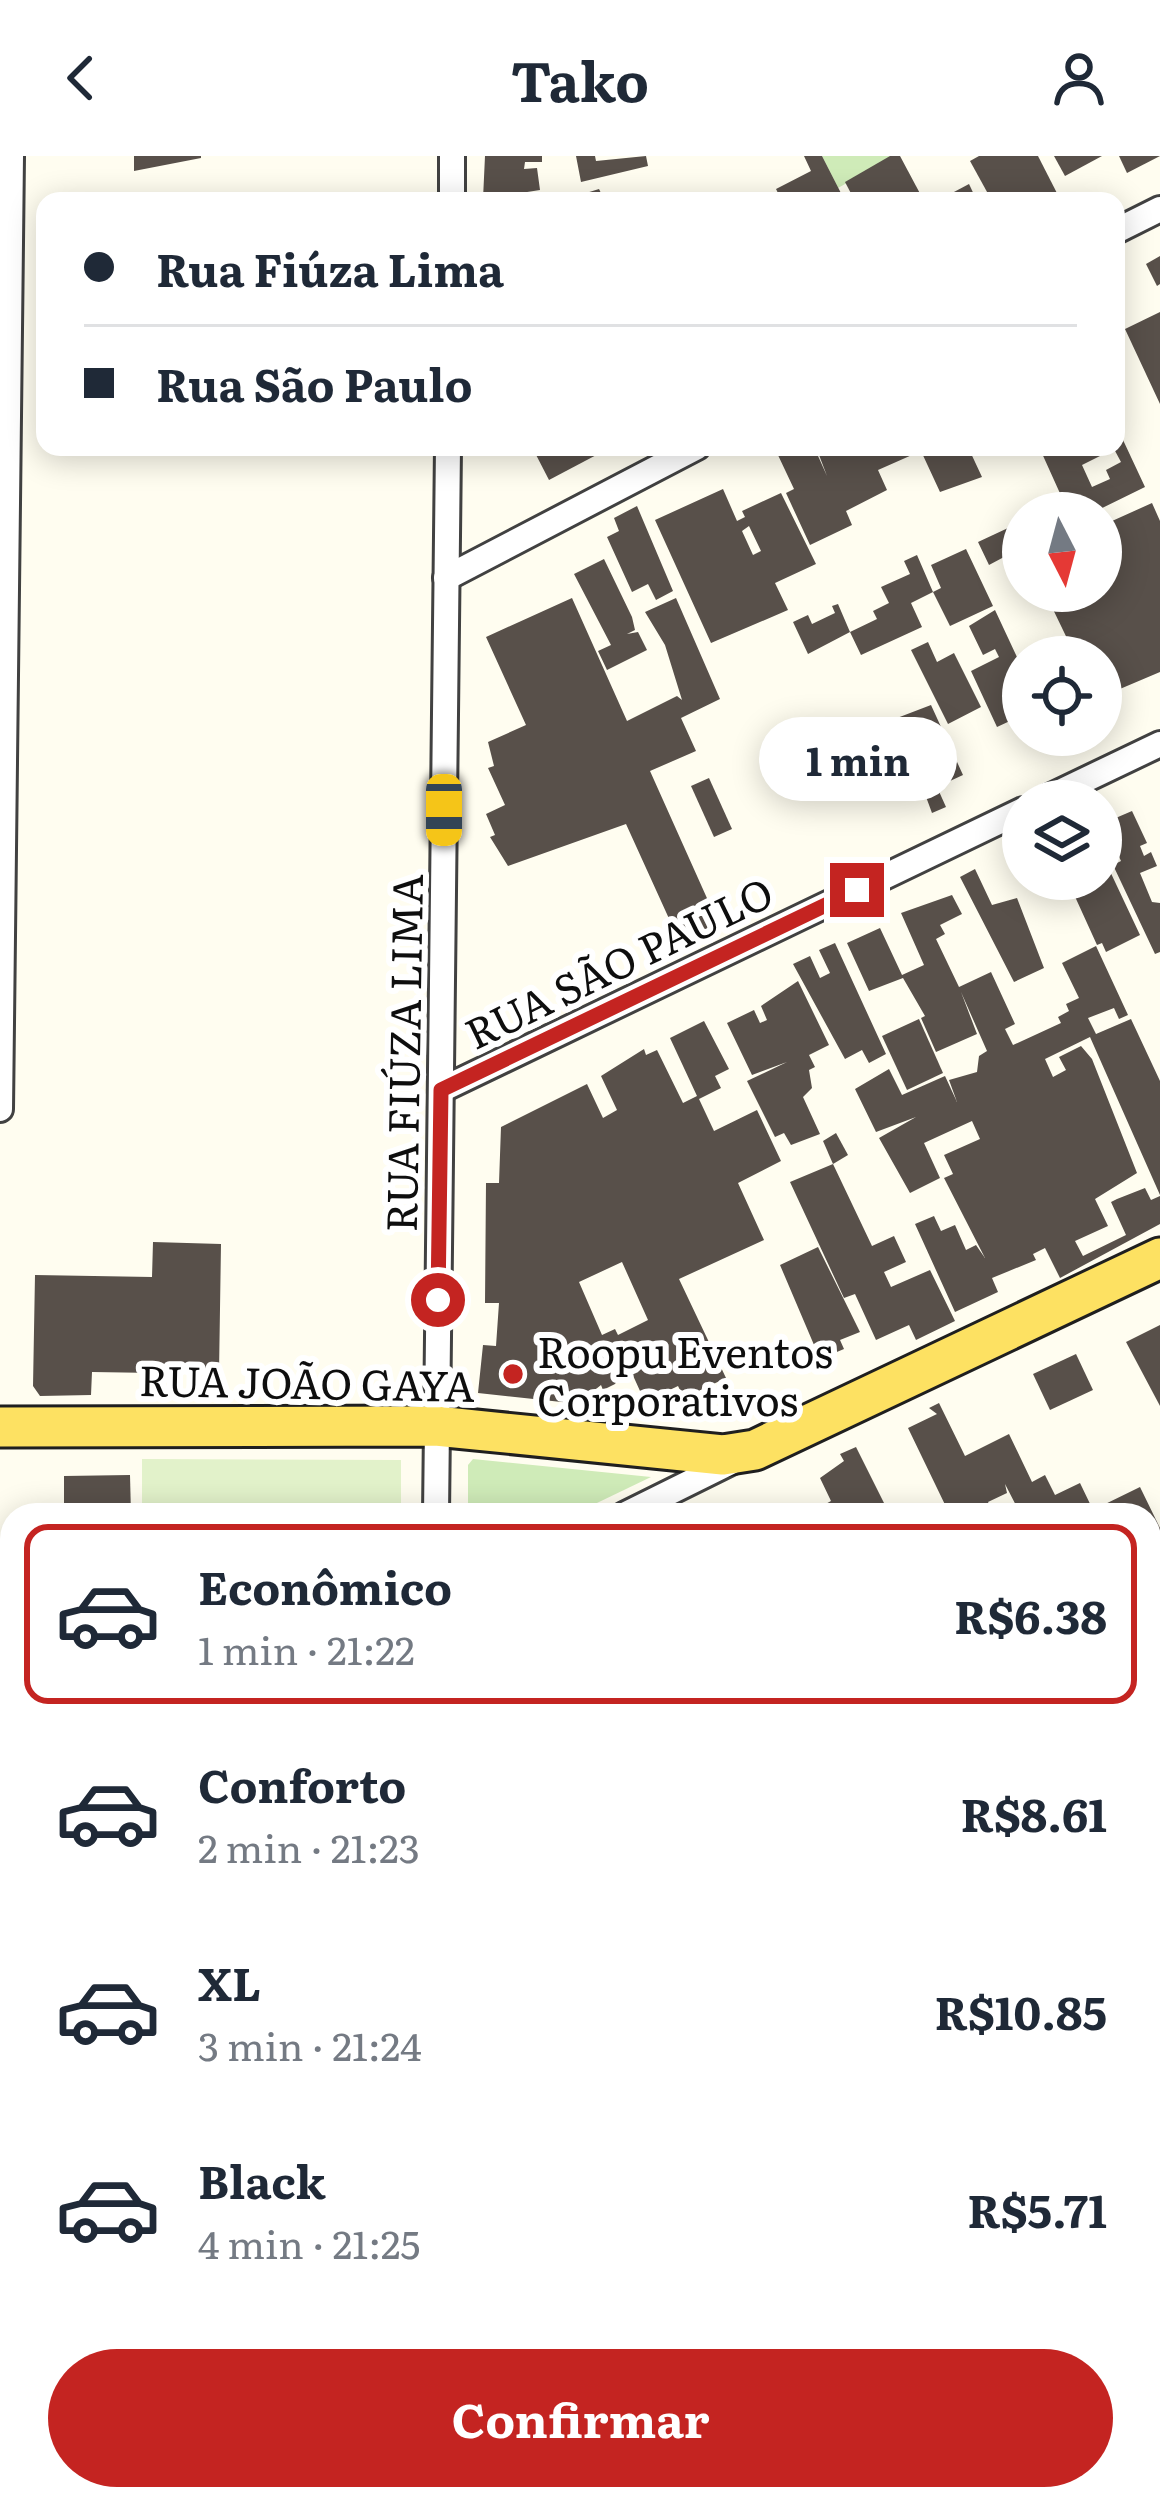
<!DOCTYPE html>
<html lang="pt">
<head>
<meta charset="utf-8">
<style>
	body { margin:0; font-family:Literata,serif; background:#f6f6f7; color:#1f2937; height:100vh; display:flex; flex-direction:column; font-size:45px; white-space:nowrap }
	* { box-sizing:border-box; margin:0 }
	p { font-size:39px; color:#747a83 }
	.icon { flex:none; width:66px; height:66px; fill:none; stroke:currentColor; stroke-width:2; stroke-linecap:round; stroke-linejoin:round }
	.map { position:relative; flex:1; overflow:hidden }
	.panel { position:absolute; left:0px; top:1347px; width:1161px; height:1008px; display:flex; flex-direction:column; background:#fff; border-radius:36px 36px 0 0; box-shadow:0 6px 30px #0003 }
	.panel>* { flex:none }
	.guide { position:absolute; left:36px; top:36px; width:1089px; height:264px; border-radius:24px; box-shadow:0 6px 30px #0003; display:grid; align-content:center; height:264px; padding:0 48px; background:#fff }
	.needle { width:78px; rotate:174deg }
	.buttons { position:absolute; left:1002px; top:336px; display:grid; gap:24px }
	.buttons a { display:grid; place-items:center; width:120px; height:120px; border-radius:50%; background:#fff; box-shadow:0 6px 30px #0003; font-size:60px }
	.end { position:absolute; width:54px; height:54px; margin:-27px; border:15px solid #c42421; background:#fff; box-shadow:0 0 0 6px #fff }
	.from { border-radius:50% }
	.bubble { position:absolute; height:84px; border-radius:42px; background:#fff; box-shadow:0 6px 30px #0003; font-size:39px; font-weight:700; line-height:84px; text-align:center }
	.car { position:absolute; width:36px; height:72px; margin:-36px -18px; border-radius:15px; box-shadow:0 0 9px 3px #0007; background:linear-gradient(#f5c518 24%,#345 0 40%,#f5c518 0 76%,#345 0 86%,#f5c518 0) }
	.guide b { display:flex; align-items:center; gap:42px; height:114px; font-size:45px }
	.guide b+b { border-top:3px solid #e0e1e3 }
	.guide i { width:30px; height:30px; background:#1f2937 }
	ul { padding:21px 0 0; list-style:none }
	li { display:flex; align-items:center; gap:36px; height:180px; margin:0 24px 18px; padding:0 24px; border:6px solid transparent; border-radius:24px }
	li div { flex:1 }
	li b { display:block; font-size:45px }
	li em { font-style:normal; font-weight:700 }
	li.selected { border-color:#c42421 }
	li>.icon { width:108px; height:108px; stroke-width:1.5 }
	.cta { display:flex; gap:24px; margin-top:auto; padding:24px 48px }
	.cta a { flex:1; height:138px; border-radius:72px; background:#c42421; color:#fff; font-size:48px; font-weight:700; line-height:138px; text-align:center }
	header { display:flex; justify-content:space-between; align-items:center; height:156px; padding:0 48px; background:#fff; font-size:54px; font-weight:700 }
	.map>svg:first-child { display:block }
	.green { fill:#cfebb8 }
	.pitch { fill:#e2f2ca }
	.building { fill:#58504a; fill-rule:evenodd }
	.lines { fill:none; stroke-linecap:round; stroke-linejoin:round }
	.street-casing { stroke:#414141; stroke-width:30 }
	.primary-casing { stroke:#1f1f1f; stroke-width:45 }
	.street { stroke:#fff; stroke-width:24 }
	.primary { stroke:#fde162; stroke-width:39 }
	.route { stroke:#c42421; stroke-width:15 }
	.poi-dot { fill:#c42421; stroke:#fff; stroke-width:4.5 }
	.labels { text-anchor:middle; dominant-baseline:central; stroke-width:12; stroke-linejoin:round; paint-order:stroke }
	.street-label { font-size:42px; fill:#0e0e0e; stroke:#fff }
	.poi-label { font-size:42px; fill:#0e0e0e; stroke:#fff; text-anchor:start }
</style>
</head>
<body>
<header><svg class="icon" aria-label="back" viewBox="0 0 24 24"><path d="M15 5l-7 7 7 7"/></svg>Tako<svg class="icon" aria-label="person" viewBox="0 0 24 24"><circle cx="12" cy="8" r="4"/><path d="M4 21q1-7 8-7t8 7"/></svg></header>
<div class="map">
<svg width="1160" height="2355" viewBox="0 0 1160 2355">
	<rect width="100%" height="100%" fill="#fffdf0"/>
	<!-- green -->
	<g class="green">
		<polygon points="822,0 890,0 891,2 838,32"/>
		<polygon points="473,1303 651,1321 572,1359 468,1359 468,1309"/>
		<polygon points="1149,1851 1160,1875 1160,1976 1149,1953"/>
	</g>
	<!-- pitch -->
	<polygon class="pitch" points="142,1303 401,1304 401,1359 142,1359"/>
	<!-- building -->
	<g class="building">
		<polygon points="134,0 201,0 201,2 134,15"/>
		<polygon points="485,0 542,0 542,6 525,6 524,13 537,12 540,34 483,43"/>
		<polygon points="576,0 595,0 596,5 646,0 648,10 581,26"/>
		<polygon points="804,0 822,0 845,45 782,45 776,33 811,15"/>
		<polygon points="890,0 900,0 924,45 855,45 845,26"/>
		<polygon points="979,0 1038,0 1061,45 992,45 970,5"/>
		<polygon points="1054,0 1102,0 1065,20"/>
		<polygon points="1119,0 1160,0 1127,17"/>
		<polygon points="969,28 977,45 937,45"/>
		<polygon points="599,33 605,45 545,45 570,42"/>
		<polygon points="1160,100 1160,128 1157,130 1146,108"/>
		<polygon points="1160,156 1160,248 1125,173"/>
		<path d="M1116 269 1145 331 1092 357H1035L1063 344 1040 293 1116 291ZM1114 293 1121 306 1106 314 1110 323 1092 331 1082 309Z"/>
		<polygon points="532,291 600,291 602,296 549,324"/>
		<polygon points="791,291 814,291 827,320 816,291 968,291 982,321 940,336 921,295 878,314 887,334 846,355 852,369 810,389 786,337 794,333 777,297"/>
		<path d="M723 333 737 365 745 361 742 355 781 337 816 408 775 427 788 454 711 487 655 364ZM749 370 761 395 753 399 742 375Z"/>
		<polygon points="1152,347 1160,365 1160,516 1101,541 1101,501 1076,501 1049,445 1071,435 1101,435 1101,370"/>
		<polygon points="637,350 673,435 656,444 648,428 632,436 607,381 619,375 614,362"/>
		<polygon points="1008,372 1018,394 1023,392 1023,439 1004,401 989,409 978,386"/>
		<polygon points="966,393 993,450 950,470 933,436 911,447 922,471 861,499 850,476 877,463 873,455 889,447 881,431 910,418 904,405 917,399 933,436 941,432 931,409"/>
		<polygon points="604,403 632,461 635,474 627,478 638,476 647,494 607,514 598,495 611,489 574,418"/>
		<polygon points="572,442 627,565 677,540 682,544 665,489 645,456 676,442 720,543 681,562 696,595 650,615 719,769 681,789 626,668 508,710 490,681 495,679 486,658 505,649 488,612 494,610 488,586 526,569 486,481"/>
		<polygon points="838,448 850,476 808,498 793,466 808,459 812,468 835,457 832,450"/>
		<polygon points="995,454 1023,514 1023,559 997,571 971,515 999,501 995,493 983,499 969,470"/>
		<polygon points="928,486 937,506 954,497 981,551 948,568 911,494"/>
		<polygon points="931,549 963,619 937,631 946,651 932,657 897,562"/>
		<polygon points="709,622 732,673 714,681 691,630"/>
		<polygon points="1132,655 1147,687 1140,690 1144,700 1151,696 1157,710 1140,717 1152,746 1160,747 1160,796 1155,798 1113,709 1121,705 1116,694 1108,698 1101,683 1104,667"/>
		<polygon points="1108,711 1140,779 1106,796 1102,787 1097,789 1067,723 1101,723 1101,714"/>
		<polygon points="975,713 992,749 1017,742 1044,812 1014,826 960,721"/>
		<polygon points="952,739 962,758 940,769 945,778 936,783 959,831 991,816 1015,868 1005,873 1013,889 1061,867 1058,861 1069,855 1066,848 1079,842 1062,807 1096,790 1128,859 1119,863 1114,852 1088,862 1096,878 1131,863 1160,925 1160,1039 1090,881 1045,903 1053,921 1066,914 1059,901 1081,890 1092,903 1137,1017 1095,1043 1108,1070 1075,1085 1083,1100 1126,1079 1111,1046 1117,1043 1145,1032 1151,1044 1160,1040 1160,1068 1060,1122 1045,1092 1033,1098 1036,1104 992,1122 998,1136 955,1156 915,1068 934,1060 941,1075 955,1069 966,1094 976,1089 985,1102 944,1022 953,1018 944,999 980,983 972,965 924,987 940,1022 910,1037 879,982 916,961 876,976 855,933 889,913 902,939 945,920 957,946 949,924 977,916 979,900 987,895 961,836 977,878 936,896 921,862 925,860 903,822 869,835 847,787 880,772 902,819 924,809 901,757"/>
		<polygon points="835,787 886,898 869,907 862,894 845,903 793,808 810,800 820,822 830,817 819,794"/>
		<polygon points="798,825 829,889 809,899 815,911 809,914 812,932 803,941 820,978 791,989 784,977 775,981 747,925 787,906 752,919 727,867 754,854 760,867 767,864 761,850"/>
		<polygon points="919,863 943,917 907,934 882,880"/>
		<path d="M704 865 729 913 715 920 721 932 699 943 714 975 757 954 781 1005 738 1027 764 1084 679 1123 726 1222 684 1242 678 1230 645 1246 621 1193 610 1198 620 1220 615 1228 603 1234 601 1229 586 1241 584 1236 577 1239 580 1248 478 1237 483 1189 496 1190 499 1147H485L486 1027H499L501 971 587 928 603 962 617 954 601 920 644 893 646 899 657 894 683 947 697 940 670 882ZM622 1106 648 1164 618 1179 615 1173 602 1179 579 1126Z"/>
		<polygon points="836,977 848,999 833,1008 823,985"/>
		<polygon points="833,1008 872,1090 894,1080 906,1106 884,1116 891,1131 930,1114 955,1165 916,1184 909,1169 876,1184 855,1138 844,1142 790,1026"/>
		<polygon points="153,1086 221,1088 219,1218 92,1216 91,1239 40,1240 33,1230 35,1119 152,1121"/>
		<polygon points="818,1091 860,1176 840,1184 844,1193 820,1203 780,1109"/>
		<polygon points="1160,1169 1160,1250 1126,1186"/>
		<polygon points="1076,1198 1093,1234 1050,1254 1033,1218"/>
		<polygon points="939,1247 965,1300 1009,1278 1032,1326 1045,1319 1055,1339 1080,1327 1093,1354 1140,1331 1160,1372 1160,1392 1149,1397 1149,1359 1021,1359 1005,1328 1007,1337 988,1346 994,1359 950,1359 908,1272 937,1258 929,1252"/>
		<polygon points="856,1291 890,1359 806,1359 831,1345 820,1322 844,1305 840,1298"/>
		<polygon points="130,1319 131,1359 64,1359 64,1320"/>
		<polygon points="1160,1417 1160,1574 1149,1579 1149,1422"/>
		<polygon points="1154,2181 1160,2194 1160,2282 1149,2287 1149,2184"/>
		<polygon points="1160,2340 1160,2355 1123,2355 1149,2343"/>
		<polygon points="493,2343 626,2343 627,2346 609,2355 493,2355"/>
		<polygon points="881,2343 903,2343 909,2355 857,2355"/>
		<polygon points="912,2343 958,2343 965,2355 918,2355"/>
		<polygon points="963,2343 1060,2343 1066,2355 969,2355"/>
		<polygon points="1083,2343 1131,2343 1106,2355 1089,2355"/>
	</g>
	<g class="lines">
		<defs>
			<g id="street">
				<polyline points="452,45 452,0"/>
				<polyline points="1116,75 1160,53"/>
				<polyline points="446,422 697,291"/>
				<polyline points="1041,645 1160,588"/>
				<polyline points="441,934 1023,654"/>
				<polyline points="0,953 11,0"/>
				<polyline points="436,1359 448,291"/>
				<polyline points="624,1359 737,1303"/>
				<polyline points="1149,1632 1160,1627"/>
				<polyline points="426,2355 426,2343"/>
			</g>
			<g id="primary">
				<polyline points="0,1271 436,1270 723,1299 755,1294 1160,1102"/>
				<polyline points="1149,2148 1160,2143"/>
				<polyline points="716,2355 741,2343"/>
			</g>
		</defs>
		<!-- street casing -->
		<use href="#street" class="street-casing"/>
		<!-- primary casing -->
		<use href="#primary" class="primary-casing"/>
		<!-- street -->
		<use href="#street" class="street"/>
		<!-- primary -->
		<use href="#primary" class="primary"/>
	</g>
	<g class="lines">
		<!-- route -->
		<polyline class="route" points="438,1144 441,934 857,734"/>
	</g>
	<!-- markers -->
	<circle class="poi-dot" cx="513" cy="1218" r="12"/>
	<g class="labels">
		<!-- street labels -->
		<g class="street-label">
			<text transform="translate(618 805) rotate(-26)">RUA SÃO PAULO</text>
			<text transform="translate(402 897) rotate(-89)">RUA FIÚZA LIMA</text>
			<text transform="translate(307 1225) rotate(1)">RUA JOÃO GAYA</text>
		</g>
		<!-- poi labels -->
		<g class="poi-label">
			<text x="537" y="1194">Roopu Eventos<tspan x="537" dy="48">Corporativos</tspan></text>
		</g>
	</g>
</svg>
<div class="buttons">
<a><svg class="needle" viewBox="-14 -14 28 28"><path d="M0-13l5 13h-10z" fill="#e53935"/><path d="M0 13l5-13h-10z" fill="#747a83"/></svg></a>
<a><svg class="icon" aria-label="locate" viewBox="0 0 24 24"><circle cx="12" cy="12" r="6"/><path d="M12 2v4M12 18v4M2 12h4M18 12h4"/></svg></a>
<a><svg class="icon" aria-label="layers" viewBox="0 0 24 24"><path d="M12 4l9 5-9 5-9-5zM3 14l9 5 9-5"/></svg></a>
</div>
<i class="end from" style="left:438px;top:1144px"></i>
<i class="end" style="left:857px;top:734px"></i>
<div class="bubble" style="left:759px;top:561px;width:198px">1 min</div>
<i class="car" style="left:444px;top:654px;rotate:180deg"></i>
<div class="guide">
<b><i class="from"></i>Rua Fiúza Lima</b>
<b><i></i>Rua São Paulo</b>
</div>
<section class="panel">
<ul>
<li class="selected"><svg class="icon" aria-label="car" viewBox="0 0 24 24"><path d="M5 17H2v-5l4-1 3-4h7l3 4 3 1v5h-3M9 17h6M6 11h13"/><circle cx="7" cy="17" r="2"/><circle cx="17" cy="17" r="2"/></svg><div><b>Econômico</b><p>1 min · 21:22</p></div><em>R$6.38</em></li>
<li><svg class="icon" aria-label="car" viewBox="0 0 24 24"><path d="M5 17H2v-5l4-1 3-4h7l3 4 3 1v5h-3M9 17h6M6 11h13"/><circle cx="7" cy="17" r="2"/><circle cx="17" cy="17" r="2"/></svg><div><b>Conforto</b><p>2 min · 21:23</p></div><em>R$8.61</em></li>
<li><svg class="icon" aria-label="car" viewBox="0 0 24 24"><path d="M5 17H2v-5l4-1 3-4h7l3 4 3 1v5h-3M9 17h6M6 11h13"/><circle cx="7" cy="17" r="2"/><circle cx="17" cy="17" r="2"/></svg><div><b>XL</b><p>3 min · 21:24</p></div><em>R$10.85</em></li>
<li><svg class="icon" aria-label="car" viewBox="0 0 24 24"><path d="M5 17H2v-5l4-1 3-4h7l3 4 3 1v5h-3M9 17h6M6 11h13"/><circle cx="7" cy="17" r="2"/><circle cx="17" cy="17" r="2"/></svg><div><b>Black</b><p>4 min · 21:25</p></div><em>R$5.71</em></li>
</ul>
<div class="cta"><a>Confirmar</a></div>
</section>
</div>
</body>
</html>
